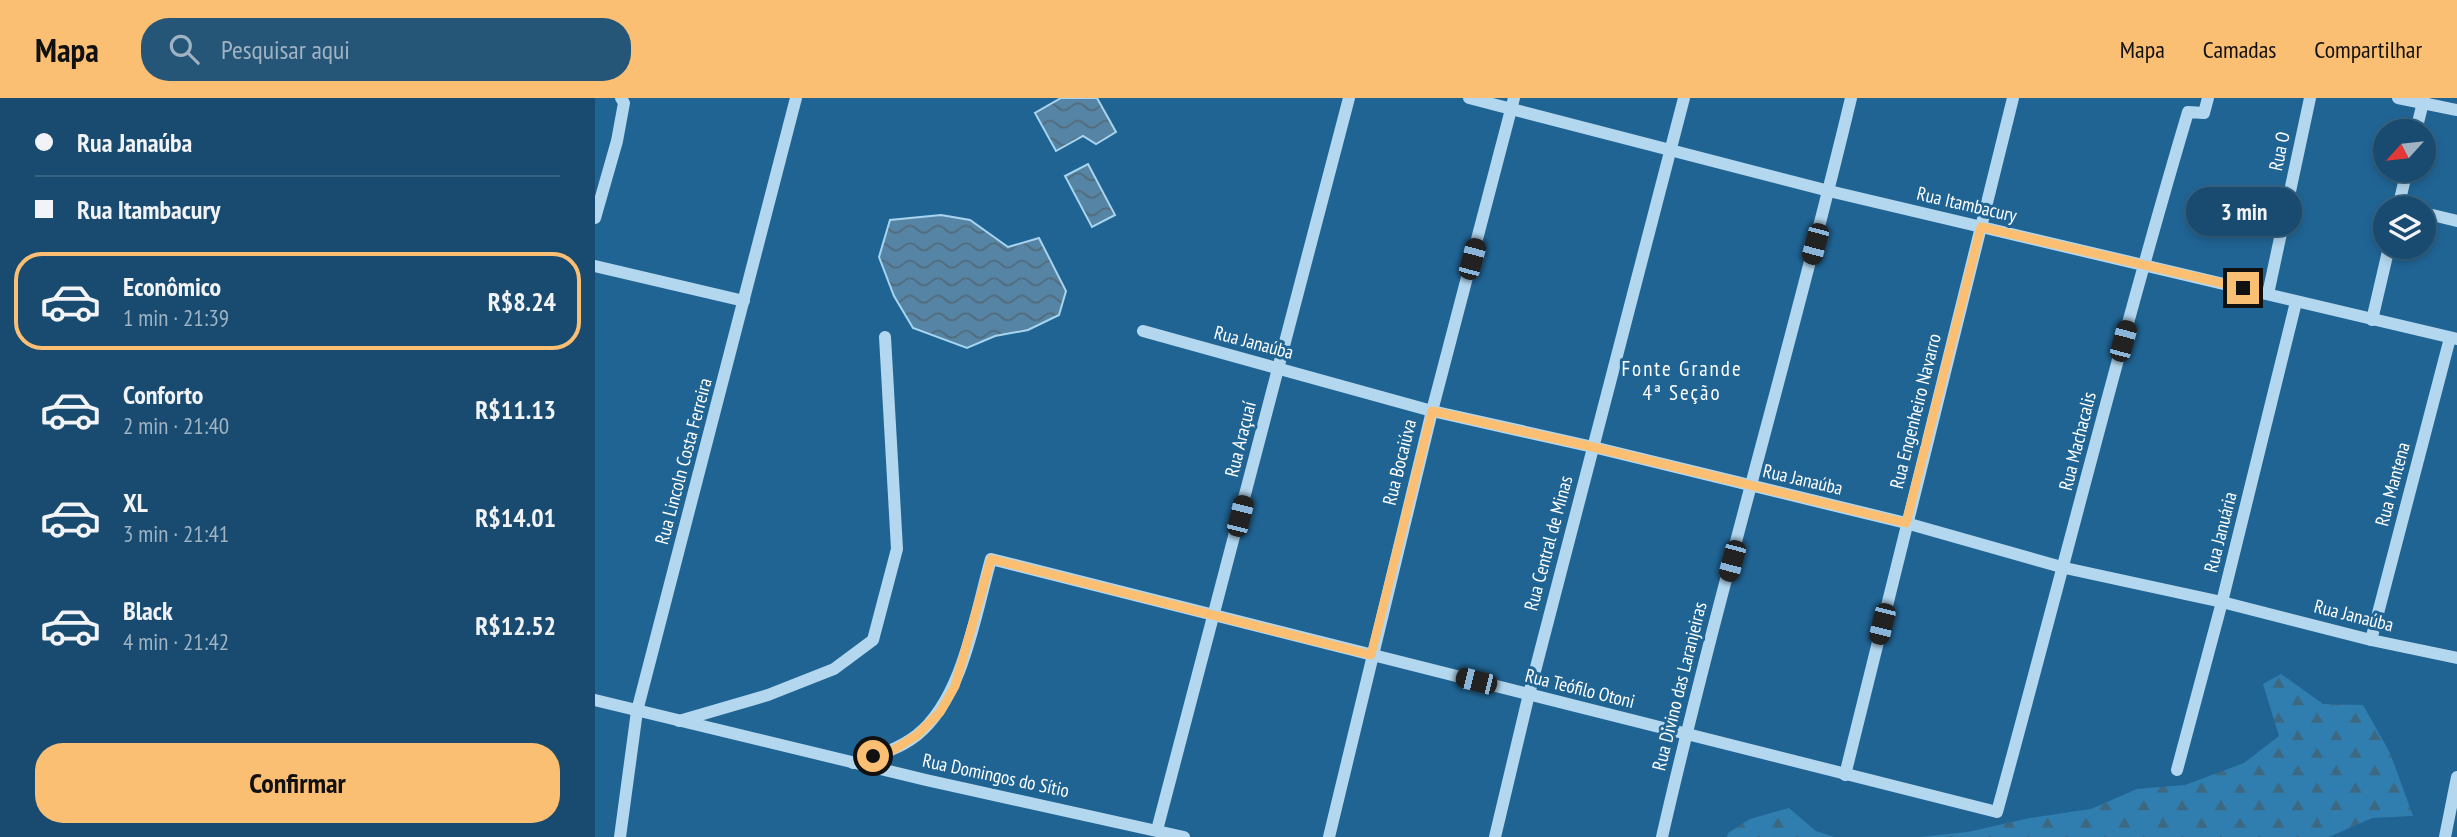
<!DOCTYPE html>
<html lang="pt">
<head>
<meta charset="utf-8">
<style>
	body { margin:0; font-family:"PT Sans Narrow",sans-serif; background:#255577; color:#f1f3f6; height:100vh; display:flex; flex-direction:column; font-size:26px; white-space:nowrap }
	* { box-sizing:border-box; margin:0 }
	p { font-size:23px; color:#9fb3c3 }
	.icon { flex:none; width:38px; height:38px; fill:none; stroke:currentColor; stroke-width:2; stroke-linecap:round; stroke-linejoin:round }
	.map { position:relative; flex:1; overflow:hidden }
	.details { display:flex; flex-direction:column; background:#184b6f; width:595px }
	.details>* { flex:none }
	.guide { display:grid; align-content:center; height:154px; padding:0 35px; background:#184b6f }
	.needle { width:46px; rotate:243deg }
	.fabs { position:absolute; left:1778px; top:21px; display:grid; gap:14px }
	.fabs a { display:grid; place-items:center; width:63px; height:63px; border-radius:50%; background:#184b6f; box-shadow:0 4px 10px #0003,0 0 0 2px #366382; font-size:35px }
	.end { position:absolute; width:32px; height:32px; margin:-16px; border:9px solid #fbbf74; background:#111; box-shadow:0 0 0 4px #111 }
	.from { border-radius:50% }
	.bubble { position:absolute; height:49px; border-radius:24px; background:#184b6f; box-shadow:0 4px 10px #0003,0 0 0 2px #366382; font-size:23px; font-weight:800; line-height:49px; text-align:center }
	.car { position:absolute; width:21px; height:42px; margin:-21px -10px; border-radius:9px; box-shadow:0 0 5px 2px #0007; background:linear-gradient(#222 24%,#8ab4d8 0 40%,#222 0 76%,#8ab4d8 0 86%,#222 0) }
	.guide b { display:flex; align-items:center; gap:24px; height:66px; font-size:26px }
	.guide b+b { border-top:2px solid #366382 }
	.guide i { width:18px; height:18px; background:#f1f3f6 }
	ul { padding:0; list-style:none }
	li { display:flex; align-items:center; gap:21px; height:98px; margin:0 14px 10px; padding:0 21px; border:4px solid transparent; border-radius:28px }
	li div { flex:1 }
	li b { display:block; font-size:26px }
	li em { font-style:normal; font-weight:800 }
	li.on { border-color:#fbbf74 }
	li>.icon { width:63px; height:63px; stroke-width:1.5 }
	.button { display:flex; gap:14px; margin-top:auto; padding:14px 35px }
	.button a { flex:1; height:80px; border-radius:28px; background:#fbbf74; color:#111; font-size:28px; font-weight:800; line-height:80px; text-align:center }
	header { display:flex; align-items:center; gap:42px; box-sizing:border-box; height:98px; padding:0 35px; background:#fbbf74; color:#111 }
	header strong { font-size:33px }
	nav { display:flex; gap:38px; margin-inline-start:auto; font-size:24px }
	.search { width:490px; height:63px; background:#255577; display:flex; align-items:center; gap:18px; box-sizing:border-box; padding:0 24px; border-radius:28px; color:#9fb3c3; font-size:26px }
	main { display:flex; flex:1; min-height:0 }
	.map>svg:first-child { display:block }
	.forest { fill:url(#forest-firs) }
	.water { fill:url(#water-waves); stroke:#a7d4ef; stroke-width:2 }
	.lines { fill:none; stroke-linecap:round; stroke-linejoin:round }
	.minor { stroke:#b3d7ee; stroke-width:12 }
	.route { stroke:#fbbf74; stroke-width:9 }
	.labels { text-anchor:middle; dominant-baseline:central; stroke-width:6; stroke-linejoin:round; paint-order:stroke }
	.street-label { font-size:19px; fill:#fff; stroke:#206494 }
	.neighbourhood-label { font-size:21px; letter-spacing:2px; fill:#fff; stroke:#206494 }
</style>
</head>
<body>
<header>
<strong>Mapa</strong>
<div class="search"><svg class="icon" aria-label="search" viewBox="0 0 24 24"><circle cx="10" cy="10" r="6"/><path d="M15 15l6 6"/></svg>Pesquisar aqui</div>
<nav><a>Mapa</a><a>Camadas</a><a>Compartilhar</a></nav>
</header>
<main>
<section class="details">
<div class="guide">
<b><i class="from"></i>Rua Janaúba</b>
<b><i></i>Rua Itambacury</b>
</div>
<ul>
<li class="on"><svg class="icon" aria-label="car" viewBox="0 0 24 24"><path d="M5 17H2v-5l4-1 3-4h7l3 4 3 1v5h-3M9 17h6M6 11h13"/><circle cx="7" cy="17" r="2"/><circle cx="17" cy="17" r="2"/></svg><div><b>Econômico</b><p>1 min · 21:39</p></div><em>R$8.24</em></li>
<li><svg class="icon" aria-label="car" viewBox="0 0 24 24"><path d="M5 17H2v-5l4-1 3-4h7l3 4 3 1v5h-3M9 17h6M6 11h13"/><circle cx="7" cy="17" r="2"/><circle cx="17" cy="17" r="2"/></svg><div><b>Conforto</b><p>2 min · 21:40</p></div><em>R$11.13</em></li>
<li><svg class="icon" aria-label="car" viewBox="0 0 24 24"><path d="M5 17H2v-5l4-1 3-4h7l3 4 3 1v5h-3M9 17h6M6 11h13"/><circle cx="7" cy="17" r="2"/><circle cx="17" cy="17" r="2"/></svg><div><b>XL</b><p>3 min · 21:41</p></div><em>R$14.01</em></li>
<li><svg class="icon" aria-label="car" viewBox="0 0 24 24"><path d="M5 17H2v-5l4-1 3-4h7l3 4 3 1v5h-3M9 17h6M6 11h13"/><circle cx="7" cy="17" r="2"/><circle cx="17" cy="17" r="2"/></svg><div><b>Black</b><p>4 min · 21:42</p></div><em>R$12.52</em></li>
</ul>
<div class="button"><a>Confirmar</a></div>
</section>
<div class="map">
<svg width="1862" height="739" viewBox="0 0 1862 739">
	<defs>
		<pattern id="forest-firs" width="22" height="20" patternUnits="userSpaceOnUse" patternTransform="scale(1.75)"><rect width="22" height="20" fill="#307eaf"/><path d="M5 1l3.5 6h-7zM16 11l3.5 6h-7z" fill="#3d6882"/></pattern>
		<pattern id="water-waves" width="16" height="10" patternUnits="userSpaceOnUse" patternTransform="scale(1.75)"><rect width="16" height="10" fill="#5684a4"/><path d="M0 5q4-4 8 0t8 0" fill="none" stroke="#526b7c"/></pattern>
	</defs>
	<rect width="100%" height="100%" fill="#206494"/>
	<!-- forest -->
	<g class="forest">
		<polygon points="1686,576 1728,606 1768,607 1795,655 1818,718 1777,720 1734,739 1325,739 1373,734 1435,720 1496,711 1542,691 1590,687 1649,665 1684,638 1668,586"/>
		<polygon points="1194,710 1221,733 1239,739 1132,739 1133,735 1155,721"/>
	</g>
	<!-- water -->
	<g class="water">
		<polygon points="466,0 502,0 521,34 501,46 488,38 461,53 440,15"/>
		<polygon points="493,66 520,117 497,129 470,78"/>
		<polygon points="346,117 375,122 413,149 444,140 471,193 464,217 433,232 400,238 372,250 318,230 299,198 284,159 295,122"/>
	</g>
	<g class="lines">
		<!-- minor -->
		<g class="minor">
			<polyline points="874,0 1234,93 1862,241"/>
			<polyline points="1803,0 1862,12"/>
			<polyline points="1821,33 1829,0"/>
			<polyline points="1803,110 1812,72"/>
			<polyline points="1829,115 1862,123"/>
			<polyline points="0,120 22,43 29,5 26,0"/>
			<polyline points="0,168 149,203"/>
			<polyline points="1673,196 1715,0"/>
			<polyline points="1777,222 1794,149"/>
			<polyline points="548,233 837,313 998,349 1311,425 1470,470 1627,504 1776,542 1862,560"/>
			<polyline points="1776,542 1855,240"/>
			<polyline points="0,602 331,682 589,739"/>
			<polyline points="84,623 173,597 239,571 278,542 302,451 290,239"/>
			<path d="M258 665C280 658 303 652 322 637 368 600 380 517 396 461L1402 714C1466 481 1524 246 1593 14L1609 15 1613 0"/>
			<polyline points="1582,672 1627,504 1701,204"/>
			<polyline points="1250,677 1418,0"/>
			<polyline points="562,732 754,0"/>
			<polyline points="25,739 42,613 201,0"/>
			<polyline points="734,739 837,313 919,0"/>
			<polyline points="900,739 934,596 1089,0"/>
			<path d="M1067 739C1124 491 1197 247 1256 0"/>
			<polyline points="1850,739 1862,679"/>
		</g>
	</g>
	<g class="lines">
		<!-- route -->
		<polyline class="route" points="278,658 298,652 322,637 345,614 360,588 396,461 776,557 837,313 998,349 1311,425 1386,129 1648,190"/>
	</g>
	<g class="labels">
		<!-- street labels -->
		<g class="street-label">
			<text transform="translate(1684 53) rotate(-78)">Rua O</text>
			<text transform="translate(1372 106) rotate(13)">Rua Itambacury</text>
			<text transform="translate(659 244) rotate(15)">Rua Janaúba</text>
			<text transform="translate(1320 313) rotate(-76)">Rua Engenheiro Navarro</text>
			<text transform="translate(645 341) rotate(-76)">Rua Araçuaí</text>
			<text transform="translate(1482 343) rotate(-76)">Rua Machacalis</text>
			<text transform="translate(88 363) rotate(-75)">Rua Lincoln Costa Ferreira</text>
			<text transform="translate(804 364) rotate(-76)">Rua Bocaiúva</text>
			<text transform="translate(1208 381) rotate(13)">Rua Janaúba</text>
			<text transform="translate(1797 386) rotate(-75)">Rua Mantena</text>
			<text transform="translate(1625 434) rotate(-76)">Rua Januária</text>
			<text transform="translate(953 445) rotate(-75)">Rua Central de Minas</text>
			<text transform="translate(1759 517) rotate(14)">Rua Janaúba</text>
			<text transform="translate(1084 588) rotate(-76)">Rua Divino das Laranjeiras</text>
			<text transform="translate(985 590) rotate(14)">Rua Teófilo Otoni</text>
			<text transform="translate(401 677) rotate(12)">Rua Domingos do Sítio</text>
		</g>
		<!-- neighbourhood labels -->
		<g class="neighbourhood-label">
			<text x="1087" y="270">Fonte Grande<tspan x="1087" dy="24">4ª Seção</tspan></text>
		</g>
	</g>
</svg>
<div class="fabs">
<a><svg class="needle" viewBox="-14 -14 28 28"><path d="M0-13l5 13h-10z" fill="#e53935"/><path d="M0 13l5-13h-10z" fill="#9fb3c3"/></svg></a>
<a><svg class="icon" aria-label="layers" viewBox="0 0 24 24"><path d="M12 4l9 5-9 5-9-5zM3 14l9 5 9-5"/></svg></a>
</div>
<i class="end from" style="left:278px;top:658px"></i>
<i class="end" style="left:1648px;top:190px"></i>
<div class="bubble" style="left:1591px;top:89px;width:116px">3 min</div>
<i class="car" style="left:1220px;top:146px;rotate:195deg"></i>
<i class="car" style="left:877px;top:161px;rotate:15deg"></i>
<i class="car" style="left:1528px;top:243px;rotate:15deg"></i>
<i class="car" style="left:645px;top:418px;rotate:14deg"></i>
<i class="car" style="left:1137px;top:463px;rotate:195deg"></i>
<i class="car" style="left:1287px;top:526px;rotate:194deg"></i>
<i class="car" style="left:881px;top:583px;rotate:284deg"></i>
</div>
</main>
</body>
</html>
